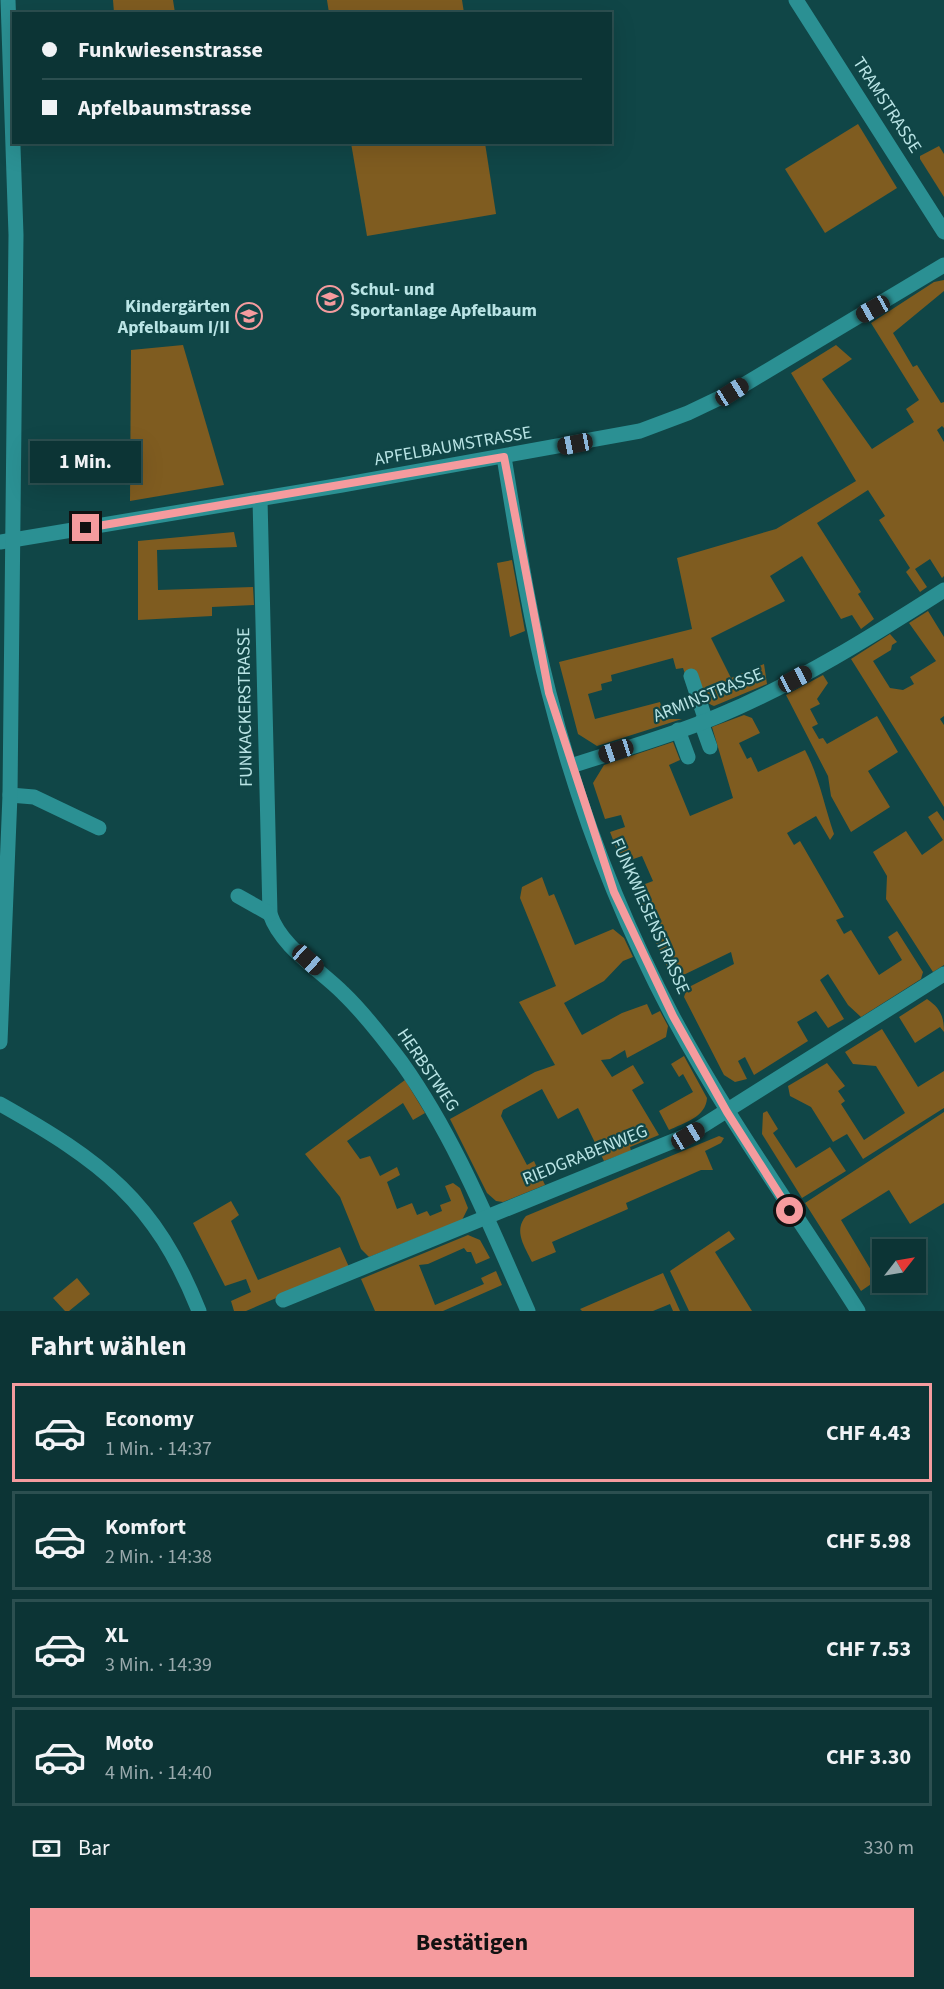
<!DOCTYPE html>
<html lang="de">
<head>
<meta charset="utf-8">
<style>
	body { margin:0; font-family:"Source Sans 3",sans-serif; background:#153c3d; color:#f1f3f6; height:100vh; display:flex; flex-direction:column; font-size:22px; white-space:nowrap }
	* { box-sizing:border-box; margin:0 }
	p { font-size:20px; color:#9aaaad }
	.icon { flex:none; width:33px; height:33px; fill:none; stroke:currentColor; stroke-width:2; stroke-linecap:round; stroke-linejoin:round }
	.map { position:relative; height:1311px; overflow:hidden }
	.details { display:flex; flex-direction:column; background:#0c3435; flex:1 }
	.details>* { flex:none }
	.guide { position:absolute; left:12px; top:12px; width:600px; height:132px; border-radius:0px; box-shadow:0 6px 24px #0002,0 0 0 2px #2c4f50; display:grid; align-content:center; height:132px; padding:0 30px; background:#0c3435 }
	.needle { width:39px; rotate:59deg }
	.tools { position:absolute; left:872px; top:1239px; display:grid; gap:12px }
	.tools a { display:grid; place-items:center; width:54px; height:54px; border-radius:0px; background:#0c3435; box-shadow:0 6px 24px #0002,0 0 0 2px #2c4f50; font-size:30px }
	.end { position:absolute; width:27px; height:27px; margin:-14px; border:8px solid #f59b9e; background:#111; box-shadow:0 0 0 3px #111 }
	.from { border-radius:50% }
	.bubble { position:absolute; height:42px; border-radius:0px; background:#0c3435; box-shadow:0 6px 24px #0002,0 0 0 2px #2c4f50; font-size:20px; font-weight:700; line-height:42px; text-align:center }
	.car { position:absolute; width:18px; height:36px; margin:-18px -9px; border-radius:8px; box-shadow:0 0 4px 2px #0007; background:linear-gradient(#222 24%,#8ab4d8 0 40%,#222 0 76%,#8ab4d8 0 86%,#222 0) }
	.guide b { display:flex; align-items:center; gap:21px; height:57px; font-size:22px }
	.guide b+b { border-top:2px solid #2c4f50 }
	.guide i { width:15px; height:15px; background:#f1f3f6 }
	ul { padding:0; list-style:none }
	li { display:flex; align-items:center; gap:18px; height:99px; margin:0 12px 9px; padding:0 18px; border:3px solid #2c4f50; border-radius:0px }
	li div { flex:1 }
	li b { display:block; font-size:22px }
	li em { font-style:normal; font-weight:700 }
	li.current { border-color:#f59b9e }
	li>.icon { width:54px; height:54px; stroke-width:1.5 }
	h2 { padding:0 30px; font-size:27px; line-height:72px }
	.pay { display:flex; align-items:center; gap:15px; height:66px; padding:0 30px; font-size:22px }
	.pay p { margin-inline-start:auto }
	.cta { display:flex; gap:12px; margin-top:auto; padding:12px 30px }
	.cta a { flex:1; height:69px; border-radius:0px; background:#f59b9e; color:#111; font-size:24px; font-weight:700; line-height:69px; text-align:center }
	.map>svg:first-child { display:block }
	.green { fill:#7f5c20 }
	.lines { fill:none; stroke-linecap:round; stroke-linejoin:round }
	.minor { stroke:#2b9093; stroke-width:15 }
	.route { stroke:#f59b9e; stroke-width:8 }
	.labels { text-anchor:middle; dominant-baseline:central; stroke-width:4.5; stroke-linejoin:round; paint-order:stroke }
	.street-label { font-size:18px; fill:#b9e4e5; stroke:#104647 }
	.poi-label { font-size:18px; font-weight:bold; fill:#b9e4e5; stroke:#104647; text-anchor:start }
</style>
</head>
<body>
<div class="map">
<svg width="944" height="1311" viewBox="0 0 944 1311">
	<rect width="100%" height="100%" fill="#104647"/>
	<!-- green -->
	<g class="green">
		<polygon points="113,0 173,0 175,13 114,13"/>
		<polygon points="327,0 462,0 464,13 329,13"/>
		<polygon points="858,124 897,188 825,233 785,169"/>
		<polygon points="351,143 485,143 496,214 367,236"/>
		<polygon points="939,146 944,154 944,197 920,159 920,156"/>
		<path d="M944 280V291L893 333 913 367 917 365 941 403 944 402V428L942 426 937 430 944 442V576L942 578 930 559 915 569 927 587 920 592 906 572 910 568 879 520 885 516 868 490 817 523 861 592 858 594 874 619 861 629 852 615 841 619 802 556 770 576 785 601 711 638 731 678 764 664 767 684 714 706C701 701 687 681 683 668L676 669 673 658 611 675 612 681 601 684 602 690 588 694 595 719 660 702 665 719H682L597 746 578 734 559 662 692 629 677 558 776 529 856 481 791 373 836 345 852 359 822 379 872 449 914 422 906 409 919 400 871 323 934 282Z"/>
		<polygon points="183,345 224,485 130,501 131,350"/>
		<polygon points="234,532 237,547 157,550 158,590 253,587 254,605 212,607 212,616 138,620 138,541"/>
		<polygon points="512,560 525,631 510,637 497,563"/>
		<polygon points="928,611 944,637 944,716 940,719 944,725 944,807 851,659 890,634 897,642 892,645 891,650 873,661 890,688 903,690 914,684 910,677 936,661 909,623"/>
		<polygon points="823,675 828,683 817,699 820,704 810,709 818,724 812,727 819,739 823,738 827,744 877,716 898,752 868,771 890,807 851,832 831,796 828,776 786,695"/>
		<path d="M744 715 752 718 760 733 739 743 747 759 751 757 758 772 805 750C819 776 824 805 834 834L830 840 816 816 787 833 794 845 800 841 844 917 836 920 844 934 851 930 879 975 902 960 888 937 897 931 923 972 921 979 861 1017 848 1005 828 974 820 980 844 1019 828 1028 816 1011 797 1022 808 1041 754 1075 745 1057 738 1061 747 1079 735 1082 724 1075 684 997 687 988 734 964 731 952 673 980 632 889 653 881 642 856 622 863 610 832 625 827 621 815 605 819 593 783 604 765 673 742 680 760 669 765 690 816 733 798 712 727Z"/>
		<polygon points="937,811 944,821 944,965 933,972 886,899 887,876 873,852 906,831 922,855 943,840 928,817"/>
		<polygon points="542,877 549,896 554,894 575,945 613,929 624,938 633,957 623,961 604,981 564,1003 582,1035 622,1013 647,1004 652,1015 660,1011 668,1026 666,1037 627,1058 625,1050 610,1059 601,1060 612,1077 633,1065 644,1083 632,1090 659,1135 630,1147 631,1151 604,1161 578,1108 558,1119 542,1089 503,1110 501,1116 527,1165 534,1161 545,1185 503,1202 496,1201 487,1193 450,1119 535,1072 555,1065 519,1002 556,986 520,898 522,887"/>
		<path d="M927 999C940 1008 944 1016 944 1032L940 1027 915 1043 899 1017Z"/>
		<polygon points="882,1029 918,1087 944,1071 944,1108 863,1159 847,1134 833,1142 811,1107 790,1096 788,1086 827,1063 845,1086 838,1091 845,1101 841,1104 864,1140 905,1113 876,1066 853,1064 845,1052"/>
		<path d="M684 1056 707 1098C706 1117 684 1123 669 1130L659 1111 693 1092 683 1074 679 1077 671 1064Z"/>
		<polygon points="405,1080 425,1113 413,1120 403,1103 347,1141 360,1159 370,1156 380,1176 397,1167 400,1175 387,1182 397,1209 412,1203 417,1215 427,1211 430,1216 442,1211 440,1205 451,1201 445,1186 453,1183 460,1188 468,1208 462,1220 369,1257 361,1249 340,1197 305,1154"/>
		<polygon points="767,1111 778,1129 773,1133 796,1168 830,1147 846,1171 802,1198 762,1134 763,1113"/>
		<polygon points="944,1112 944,1203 910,1224 889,1190 841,1220 877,1280 861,1291 805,1203"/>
		<path d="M719 1136 724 1138 721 1143 705 1151 713 1170H701L626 1203 628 1209 552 1242 556 1252 532 1262C525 1247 513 1231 526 1216Z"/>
		<polygon points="231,1201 239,1215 231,1221 258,1280 340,1247 349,1267 246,1311 234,1311 231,1301 251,1292 246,1279 225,1286 193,1223"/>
		<polygon points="729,1231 735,1239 715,1252 752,1311 689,1311 670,1271"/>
		<polygon points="468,1235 480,1240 490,1258 476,1264 471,1252 467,1252 464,1248 428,1264 419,1265 435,1305 484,1284 481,1278 496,1271 502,1285 443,1311 375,1311 361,1279"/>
		<polygon points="663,1273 680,1311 673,1311 670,1304 653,1311 582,1311 580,1309"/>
		<polygon points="77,1278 90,1294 69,1311 65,1311 53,1298"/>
	</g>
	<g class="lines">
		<!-- minor -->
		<g class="minor">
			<polyline points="796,0 944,232"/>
			<path d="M504 457C517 536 529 615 549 693 577 804 619 915 673 1017 728 1120 796 1213 858 1311"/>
			<path d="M260 499 270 914C281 947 319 969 343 993 365 1014 384 1039 402 1063 456 1139 490 1226 528 1311"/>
			<polyline points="0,542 342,485 640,431 688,413 732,392 944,265"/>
			<polyline points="691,676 706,721"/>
			<polyline points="701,722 710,747"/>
			<polyline points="678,730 688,757"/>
			<path d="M571 766C620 750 671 736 718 716 797 683 872 636 944 590"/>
			<polyline points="10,795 34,797 99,828"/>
			<polyline points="238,896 270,914"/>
			<polyline points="0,1042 10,795 16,235 8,0"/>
			<path d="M0 1104C101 1161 155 1200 199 1311"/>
			<polyline points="283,1300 688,1135 944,974"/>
		</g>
	</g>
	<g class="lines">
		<!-- route -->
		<polyline class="route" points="86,528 504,457 549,693 614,892 673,1016 727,1112 790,1211"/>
	</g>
	<!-- icons -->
	<defs>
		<symbol id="school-ring" viewBox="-11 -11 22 22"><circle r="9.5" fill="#104647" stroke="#f59b9e" stroke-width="1.5"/><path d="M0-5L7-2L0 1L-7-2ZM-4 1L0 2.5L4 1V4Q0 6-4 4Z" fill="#f59b9e"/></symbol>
	</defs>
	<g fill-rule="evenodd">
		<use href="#school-ring" x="315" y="284" width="30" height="30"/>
		<use href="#school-ring" x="234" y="301" width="30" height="30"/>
	</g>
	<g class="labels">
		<!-- street labels -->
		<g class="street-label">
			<text transform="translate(887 105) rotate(57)">TRAMSTRASSE</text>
			<text transform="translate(453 446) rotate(-10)">APFELBAUMSTRASSE</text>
			<text transform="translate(708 695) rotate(-22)">ARMINSTRASSE</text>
			<text transform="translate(245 707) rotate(-91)">FUNKACKERSTRASSE</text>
			<text transform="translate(650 916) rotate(66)">FUNKWIESENSTRASSE</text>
			<text transform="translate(428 1070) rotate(56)">HERBSTWEG</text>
			<text transform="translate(585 1155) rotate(-22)">RIEDGRABENWEG</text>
		</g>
		<!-- poi labels -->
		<g class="poi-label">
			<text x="350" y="289">Schul- und<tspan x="350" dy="21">Sportanlage Apfelbaum</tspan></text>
			<text x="230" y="306" text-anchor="end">Kindergärten<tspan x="230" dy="21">Apfelbaum I/II</tspan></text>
		</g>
	</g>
</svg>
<div class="tools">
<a><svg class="needle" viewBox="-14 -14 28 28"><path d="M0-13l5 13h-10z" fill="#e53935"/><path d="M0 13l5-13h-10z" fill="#9aaaad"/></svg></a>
</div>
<i class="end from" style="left:790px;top:1211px"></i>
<i class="end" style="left:86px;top:528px"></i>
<div class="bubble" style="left:30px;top:441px;width:111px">1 Min.</div>
<i class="car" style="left:873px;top:309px;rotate:241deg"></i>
<i class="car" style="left:732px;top:392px;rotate:58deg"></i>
<i class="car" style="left:575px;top:444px;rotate:259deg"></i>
<i class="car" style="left:795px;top:679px;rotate:62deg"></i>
<i class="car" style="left:616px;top:751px;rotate:252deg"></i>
<i class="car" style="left:308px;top:960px;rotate:132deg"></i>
<i class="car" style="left:688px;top:1136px;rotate:59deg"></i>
<div class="guide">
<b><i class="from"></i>Funkwiesenstrasse</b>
<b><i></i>Apfelbaumstrasse</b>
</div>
</div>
<section class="details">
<h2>Fahrt wählen</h2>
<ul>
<li class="current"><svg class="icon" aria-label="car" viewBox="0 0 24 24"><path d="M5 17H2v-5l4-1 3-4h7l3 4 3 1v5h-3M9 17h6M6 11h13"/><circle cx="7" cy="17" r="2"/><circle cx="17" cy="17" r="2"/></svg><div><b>Economy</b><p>1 Min. · 14:37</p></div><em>CHF 4.43</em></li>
<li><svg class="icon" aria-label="car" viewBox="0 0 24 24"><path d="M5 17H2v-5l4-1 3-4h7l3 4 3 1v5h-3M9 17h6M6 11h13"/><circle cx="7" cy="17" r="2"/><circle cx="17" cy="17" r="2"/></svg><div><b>Komfort</b><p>2 Min. · 14:38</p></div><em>CHF 5.98</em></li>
<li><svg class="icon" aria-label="car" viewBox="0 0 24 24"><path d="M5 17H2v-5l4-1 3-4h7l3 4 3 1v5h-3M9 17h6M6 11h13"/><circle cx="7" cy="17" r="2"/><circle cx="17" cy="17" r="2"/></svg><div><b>XL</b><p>3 Min. · 14:39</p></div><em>CHF 7.53</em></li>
<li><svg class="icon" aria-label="car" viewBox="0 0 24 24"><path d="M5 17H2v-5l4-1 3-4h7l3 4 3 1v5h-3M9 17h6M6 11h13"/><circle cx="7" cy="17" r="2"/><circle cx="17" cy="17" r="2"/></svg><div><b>Moto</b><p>4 Min. · 14:40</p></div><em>CHF 3.30</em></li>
</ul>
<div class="pay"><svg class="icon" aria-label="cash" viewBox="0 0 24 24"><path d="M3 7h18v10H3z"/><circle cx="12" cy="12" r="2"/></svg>Bar<p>330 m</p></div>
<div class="cta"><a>Bestätigen</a></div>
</section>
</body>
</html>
